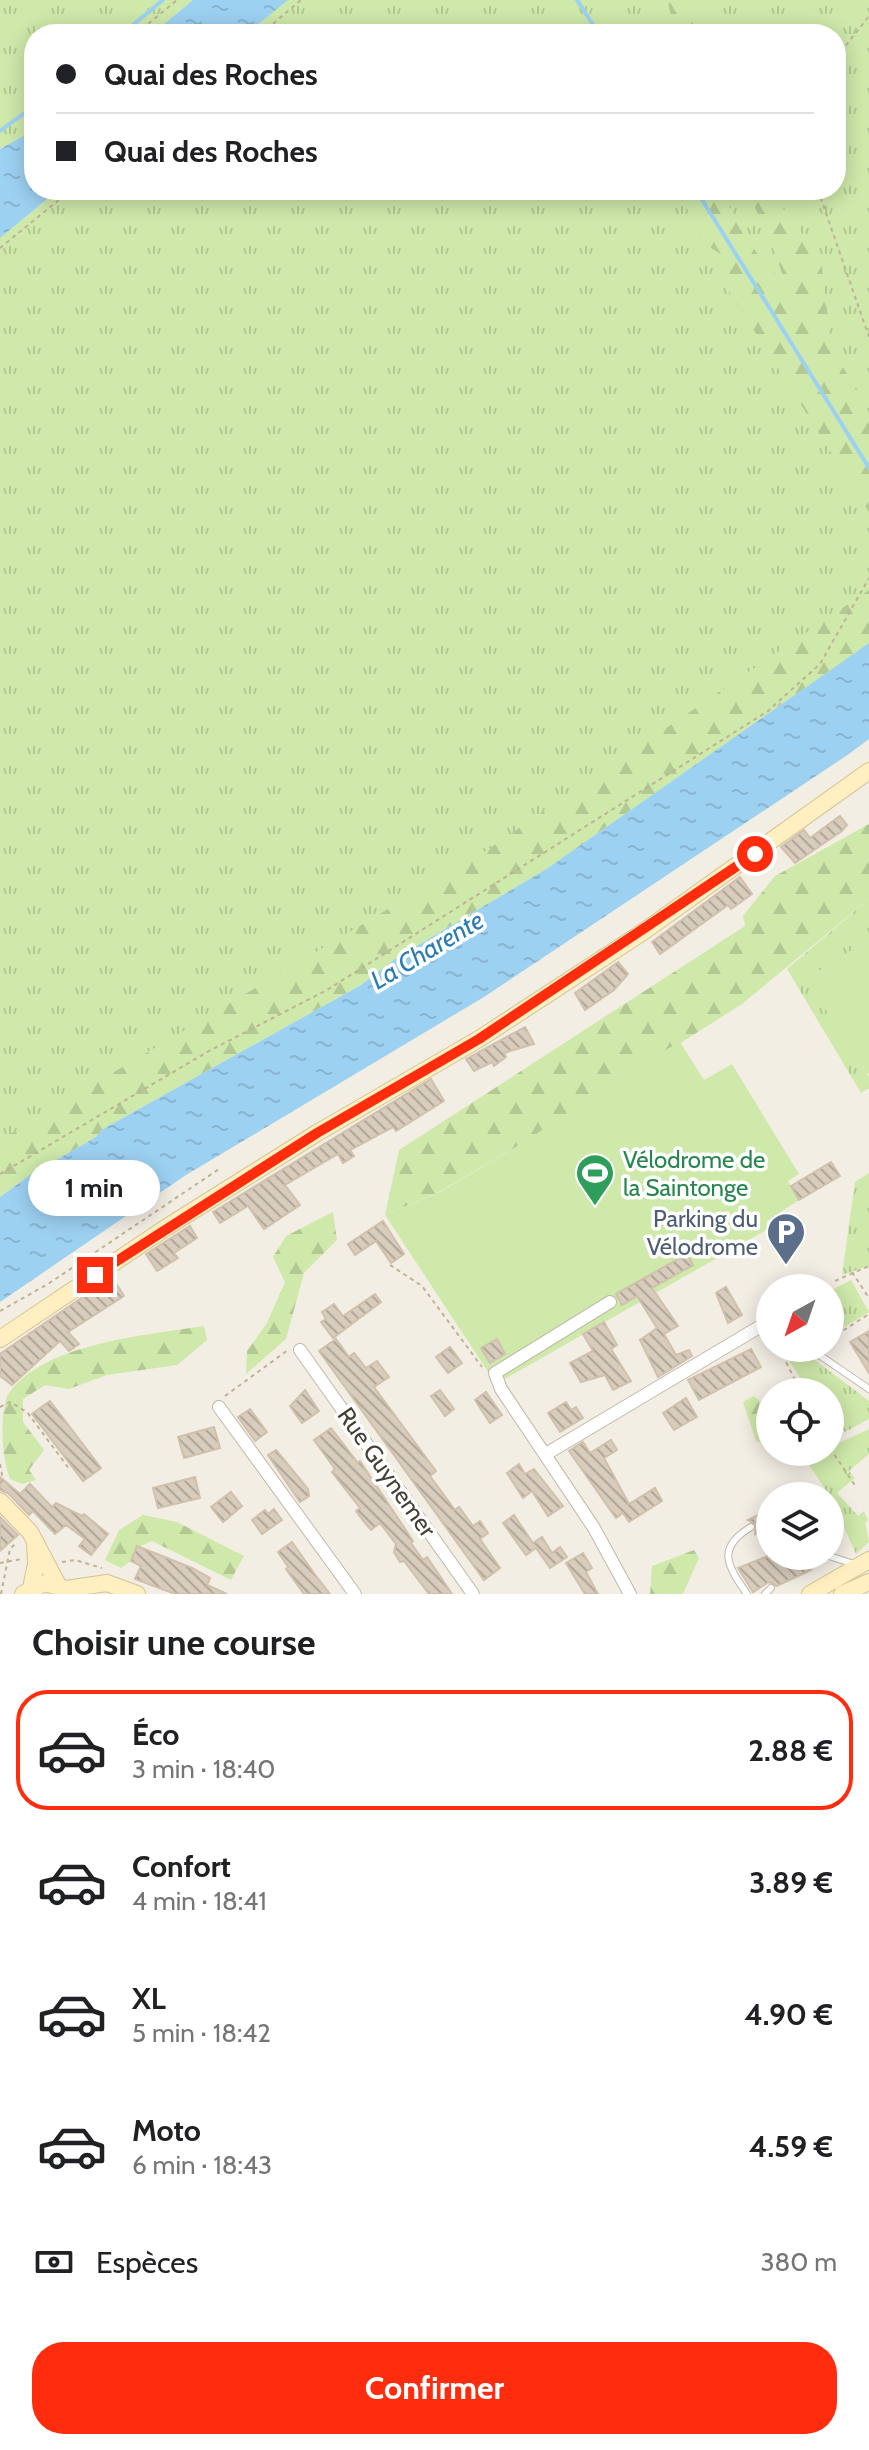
<!DOCTYPE html>
<html lang="fr">
<head>
<meta charset="utf-8">
<style>
	body { margin:0; font-family:Cabin,sans-serif; background:#f6f6f6; color:#202124; height:100vh; display:flex; flex-direction:column; font-size:30px; white-space:nowrap }
	* { box-sizing:border-box; margin:0 }
	p { font-size:26px; color:#757577 }
	.icon { flex:none; width:44px; height:44px; fill:none; stroke:currentColor; stroke-width:2; stroke-linecap:round; stroke-linejoin:round }
	.map { position:relative; height:1594px; overflow:hidden }
	.sheet { display:flex; flex-direction:column; background:#fff; flex:1 }
	.sheet>* { flex:none }
	.top-card { position:absolute; left:24px; top:24px; width:822px; height:176px; border-radius:32px; box-shadow:0 4px 20px #0003; display:grid; align-content:center; height:176px; padding:0 32px; background:#fff }
	.needle { width:52px; rotate:220deg }
	.fabs { position:absolute; left:756px; top:1274px; display:grid; gap:16px }
	.fabs a { display:grid; place-items:center; width:88px; height:88px; border-radius:50%; background:#fff; box-shadow:0 4px 20px #0003; font-size:40px }
	.end { position:absolute; width:36px; height:36px; margin:-18px; border:10px solid #ff2d0e; background:#fff; box-shadow:0 0 0 4px #fff }
	.from { border-radius:50% }
	.bubble { position:absolute; height:56px; border-radius:28px; background:#fff; box-shadow:0 4px 20px #0003; font-size:26px; font-weight:800; line-height:56px; text-align:center }
	.top-card b { display:flex; align-items:center; gap:28px; height:76px; font-size:30px }
	.top-card b+b { border-top:2px solid #e0e0e0 }
	.top-card i { width:20px; height:20px; background:#202124 }
	ul { padding:0; list-style:none }
	li { display:flex; align-items:center; gap:24px; height:120px; margin:0 16px 12px; padding:0 16px; border:4px solid transparent; border-radius:32px }
	li div { flex:1 }
	li b { display:block; font-size:30px }
	li em { font-style:normal; font-weight:800 }
	li.current { border-color:#ff2d0e }
	li>.icon { width:72px; height:72px; stroke-width:1.5 }
	h2 { padding:0 32px; font-size:36px; line-height:96px }
	.pay { display:flex; align-items:center; gap:20px; height:88px; padding:0 32px; font-size:30px }
	.pay p { margin-inline-start:auto }
	.button { display:flex; gap:16px; margin-top:auto; padding:16px 32px }
	.button a { flex:1; height:92px; border-radius:32px; background:#ff2d0e; color:#fff; font-size:32px; font-weight:800; line-height:92px; text-align:center }
	.map>svg:first-child { display:block }
	.grass { fill:url(#grass-tufts) }
	.forest { fill:url(#forest-firs) }
	.pitch { fill:#cee9aa }
	.water { fill:url(#water-ripples) }
	.lines { fill:none; stroke-linecap:round; stroke-linejoin:round }
	.stream { stroke:#9dd1f2; stroke-width:4 }
	.building { fill:url(#building-back-hatch); stroke:#d0c1ac; stroke-width:2 }
	.lane-casing { stroke:#c1b8a9; stroke-width:8 }
	.street-casing { stroke:#c1b8a9; stroke-width:14 }
	.secondary-casing { stroke:#d5c292; stroke-width:18 }
	.path { stroke:#c1b197; stroke-width:2; stroke-dasharray:4 4; stroke-linecap:butt }
	.lane { stroke:#fff; stroke-width:6 }
	.street { stroke:#fff; stroke-width:12 }
	.secondary { stroke:#ffefc1; stroke-width:16 }
	.route { stroke:#ff2d0e; stroke-width:10 }
	.labels { text-anchor:middle; dominant-baseline:central; stroke-width:7; stroke-linejoin:round; paint-order:stroke }
	.leisure-label { font-size:24px; fill:#27864d; stroke:#fff; text-anchor:start }
	.service-label { font-size:24px; fill:#4e5e75; stroke:#fff; text-anchor:end }
	.street-label { font-size:24px; fill:#453e34; stroke:#fff }
	.water-label { font-size:26px; font-style:italic; fill:#297cb4; stroke:#fff }
</style>
</head>
<body>
<div class="map">
<svg width="869" height="1594" viewBox="0 0 869 1594">
	<defs>
		<pattern id="grass-tufts" width="24" height="20" patternUnits="userSpaceOnUse" patternTransform="scale(2)"><rect width="24" height="20" fill="#cee9aa"/><path d="M3 7l-1-3M5 7V3M7 7l1-3M15 17l-1-3M17 17v-4M19 17l1-3" fill="none" stroke="#b2c993"/></pattern>
		<pattern id="forest-firs" width="22" height="20" patternUnits="userSpaceOnUse" patternTransform="scale(2)"><rect width="22" height="20" fill="#cee9aa"/><path d="M5 1l3.5 6h-7zM16 11l3.5 6h-7z" fill="#b2c993"/></pattern>
		<pattern id="water-ripples" width="26" height="14" patternUnits="userSpaceOnUse" patternTransform="scale(2)"><rect width="26" height="14" fill="#9dd1f2"/><path d="M2 4q2-2 4 0t4 0M15 11q2-2 4 0t4 0" fill="none" stroke="#89b4d0"/></pattern>
		<pattern id="building-back-hatch" width="6" height="6" patternUnits="userSpaceOnUse" patternTransform="scale(2)"><rect width="6" height="6" fill="#d8ccbc"/><path d="M-1 5l2 2M0 0l6 6M5-1l2 2" fill="none" stroke="#b1a79a"/></pattern>
	</defs>
	<rect width="100%" height="100%" fill="#f3eee4"/>
	<!-- grass -->
	<g class="grass">
		<polygon points="0,0 193,0 152,34 34,34 34,130 0,149"/>
		<polygon points="287,0 869,0 869,643 548,868 0,1140 0,238 58,190 836,190 836,34 246,34"/>
		<polygon points="869,899 869,939 807,979 869,1077 869,1088 861,1093 787,969"/>
		<polygon points="869,1173 869,1266 842,1275 855,1182"/>
		<polygon points="851,1280 869,1312 830,1336 830,1291"/>
		<polygon points="781,1348 799,1348 869,1401 869,1419 845,1432 830,1419 830,1392 809,1392"/>
		<polygon points="869,1429 869,1454 849,1471 855,1478 837,1493 858,1516 864,1511 868,1520 865,1523 869,1542 856,1554 830,1496 805,1459 819,1452 830,1452 830,1447"/>
	</g>
	<!-- forest -->
	<g class="forest">
		<polygon points="667,0 687,0 706,34 676,34"/>
		<path d="M677 190H720L766 269 784 279C774 249 762 218 745 190H790L782 207 821 259 831 345 869 414V512L718 274 722 255 708 246Z"/>
		<polygon points="869,590 869,643 548,868 395,959 361,985 103,1129 96,1137 30,1175 0,1197 0,1140 484,852"/>
		<polygon points="869,824 869,899 742,1004 523,1143 439,1192 385,1215 399,1150 745,926 743,916 775,876"/>
		<polygon points="333,1212 337,1240 304,1273 286,1339 246,1374 247,1351 267,1323 285,1282 273,1257 286,1236"/>
		<path d="M204 1326 207 1340 177 1365 107 1375 69 1389 45 1385 23 1399V1422L44 1450 29 1470 36 1480 22 1484 10 1479C1 1454 0 1420 7 1396 41 1343 147 1335 204 1326Z"/>
		<polygon points="754,1396 770,1410 770,1446 756,1441 743,1402"/>
		<polygon points="143,1515 177,1522 244,1556 231,1580 152,1541 136,1548 131,1561 121,1568 105,1560 119,1530"/>
		<polygon points="694,1550 699,1558 683,1594 650,1594 652,1566"/>
	</g>
	<!-- pitch -->
	<g class="pitch">
		<polygon points="869,939 869,1073 867,1074 806,979"/>
		<polygon points="680,1042 704,1080 732,1064 799,1174 788,1181 799,1200 767,1221 766,1230 496,1384 385,1215 440,1192 523,1143 629,1070"/>
	</g>
	<!-- water -->
	<g class="water">
		<polygon points="193,0 288,0 246,34 152,34"/>
		<polygon points="34,130 34,190 58,190 0,238 0,149"/>
		<polygon points="869,643 869,739 849,754 484,997 186,1175 0,1302 0,1197 30,1175 96,1137 103,1129 361,985 395,959 548,868"/>
	</g>
	<g class="lines">
		<!-- stream -->
		<g class="stream">
			<polyline points="577,0 599,34"/>
			<polyline points="122,34 163,0"/>
			<polyline points="0,131 34,106"/>
			<polyline points="696,190 869,468"/>
		</g>
	</g>
	<!-- building -->
	<g class="building">
		<polygon points="840,816 847,825 842,831 795,863 781,847 804,830 810,838"/>
		<polygon points="740,877 752,894 731,909 728,905 660,954 652,942"/>
		<polygon points="618,962 628,974 614,990 585,1010 575,993"/>
		<polygon points="525,1027 534,1044 504,1053 506,1057 494,1066 492,1062 474,1071 466,1059"/>
		<polygon points="431,1079 444,1101 396,1131 393,1127 350,1150 354,1156 343,1163 338,1154 285,1185 300,1205 264,1229 248,1206 220,1223 213,1212"/>
		<polygon points="831,1162 840,1176 799,1200 791,1186"/>
		<polygon points="383,1221 404,1254 391,1263 376,1241 355,1255 348,1244"/>
		<polygon points="190,1226 197,1238 174,1253 178,1258 157,1271 146,1254"/>
		<polygon points="687,1254 693,1265 652,1288 678,1326 664,1334 676,1355 689,1350 692,1356 658,1377 640,1340 657,1328 637,1296 622,1305 616,1294"/>
		<polygon points="112,1277 124,1296 68,1332 79,1344 69,1351 60,1341 12,1385 0,1376 0,1354"/>
		<polygon points="726,1287 742,1315 728,1323 716,1293"/>
		<polygon points="375,1294 381,1302 333,1338 321,1322 326,1319 322,1312 334,1304 343,1316"/>
		<polygon points="604,1322 617,1345 611,1349 631,1381 613,1390 605,1375 581,1382 570,1363 593,1351 583,1334"/>
		<polygon points="869,1331 869,1373 850,1342"/>
		<polygon points="336,1339 349,1357 354,1353 366,1368 377,1361 389,1377 374,1387 436,1471 430,1476 455,1510 459,1507 473,1526 480,1521 488,1533 480,1539 500,1568 484,1580 319,1351"/>
		<polygon points="497,1339 505,1354 490,1363 481,1348"/>
		<polygon points="450,1347 462,1363 448,1373 436,1357"/>
		<polygon points="751,1349 761,1367 699,1400 688,1380"/>
		<polygon points="305,1390 319,1411 302,1423 290,1406"/>
		<polygon points="440,1390 454,1409 445,1416 431,1396"/>
		<polygon points="486,1392 502,1415 490,1423 475,1400"/>
		<polygon points="686,1398 697,1417 674,1430 663,1413"/>
		<polygon points="50,1401 101,1468 83,1481 32,1414"/>
		<polygon points="566,1402 571,1410 576,1407 583,1418 560,1432 548,1413"/>
		<polygon points="250,1409 267,1432 255,1441 238,1417"/>
		<polygon points="214,1427 220,1448 184,1458 178,1437"/>
		<polygon points="331,1428 358,1463 360,1461 413,1541 411,1543 423,1560 427,1557 452,1594 429,1594 404,1561 400,1562 394,1552 396,1544 380,1523 371,1530 364,1522 356,1511 360,1508 332,1472 335,1469 314,1440"/>
		<polygon points="611,1440 617,1450 604,1458 629,1504 655,1488 662,1501 629,1522 623,1513 616,1518 569,1451 583,1442 590,1453"/>
		<polygon points="276,1450 308,1489 309,1496 300,1502 268,1455"/>
		<polygon points="519,1464 525,1474 534,1469 563,1506 548,1516 532,1491 523,1498 507,1473"/>
		<polygon points="0,1477 20,1494 30,1484 52,1507 56,1503 82,1516 84,1514 108,1534 91,1555 79,1546 85,1539 66,1525 55,1534 33,1511 29,1515 8,1493 0,1490"/>
		<polygon points="195,1477 200,1498 158,1508 153,1488"/>
		<polygon points="231,1492 242,1506 223,1522 211,1507"/>
		<polygon points="274,1509 282,1520 262,1534 252,1520 265,1510 268,1514"/>
		<polygon points="770,1509 770,1527 755,1534 756,1524 748,1520"/>
		<polygon points="514,1515 533,1543 542,1537 552,1553 560,1547 567,1557 550,1568 536,1548 526,1555 503,1523"/>
		<polygon points="0,1517 18,1535 0,1551"/>
		<polygon points="292,1542 316,1576 330,1594 304,1594 286,1569 288,1567 278,1552"/>
		<polygon points="137,1546 192,1568 210,1578 207,1585 227,1594 175,1594 135,1579 141,1566 131,1561"/>
		<polygon points="583,1553 592,1568 586,1572 598,1594 585,1594 566,1563"/>
		<polygon points="768,1556 804,1556 803,1566 811,1570 777,1586 769,1582 753,1592 738,1568"/>
	</g>
	<g class="lines">
		<defs>
			<g id="lane">
				<polyline points="809,1348 869,1389"/>
				<polyline points="829,1556 857,1565"/>
				<polyline points="808,1563 819,1556"/>
				<path d="M747 1594C727 1565 716 1548 751 1527"/>
				<polyline points="765,1594 771,1588"/>
			</g>
			<g id="street">
				<polyline points="610,1302 495,1373 501,1389 594,1528 630,1594"/>
				<polyline points="300,1350 473,1594"/>
				<polyline points="219,1407 355,1594"/>
				<polyline points="546,1454 766,1323"/>
			</g>
			<g id="secondary">
				<polyline points="0,1339 167,1227 317,1133 479,1039 643,932 869,771"/>
				<polyline points="0,1501 30,1532 58,1585"/>
				<polyline points="31,1588 36,1564 35,1542"/>
				<polyline points="66,1589 107,1583 137,1594"/>
				<polyline points="23,1594 45,1583 66,1589"/>
				<polyline points="810,1594 869,1560"/>
				<polyline points="842,1594 869,1582"/>
			</g>
		</defs>
		<!-- lane casing -->
		<use href="#lane" class="lane-casing"/>
		<!-- street casing -->
		<use href="#street" class="street-casing"/>
		<!-- secondary casing -->
		<use href="#secondary" class="secondary-casing"/>
		<!-- path -->
		<g class="path">
			<polyline points="136,34 177,0"/>
			<polyline points="261,34 301,0"/>
			<polyline points="836,58 869,16"/>
			<polyline points="818,190 869,337"/>
			<polyline points="0,248 71,190"/>
			<polyline points="0,1174 209,1051 327,990 768,711 820,664 869,578"/>
			<polyline points="390,1265 422,1286 482,1367"/>
			<polyline points="852,1272 869,1298"/>
			<polyline points="835,1281 869,1266"/>
			<polyline points="0,1311 48,1284 219,1169"/>
			<polyline points="830,1339 869,1314"/>
			<polyline points="779,1348 801,1392"/>
			<polyline points="225,1396 288,1350"/>
			<polyline points="0,1407 10,1402 27,1412 70,1470"/>
			<polyline points="830,1448 856,1487"/>
			<polyline points="0,1464 3,1480 0,1484"/>
			<polyline points="62,1562 75,1560 102,1568"/>
			<polyline points="0,1563 22,1559"/>
			<polyline points="1,1594 10,1549 17,1542"/>
		</g>
		<!-- lane -->
		<use href="#lane" class="lane"/>
		<!-- street -->
		<use href="#street" class="street"/>
		<!-- secondary -->
		<use href="#secondary" class="secondary"/>
	</g>
	<g class="lines">
		<!-- route -->
		<polyline class="route" points="95,1275 317,1133 479,1039 755,854"/>
	</g>
	<!-- icons -->
	<defs>
		<symbol id="stadium-pin" viewBox="-11 -11 22 30"><path d="M0 17L-7.5 6A9.5 9.5 0 1 1 7.5 6Z" fill="#2e9e5b" stroke="#fff"/><path d="M0-5a6.5 5 0 1 0 0 10a6.5 5 0 1 0 0-10ZM-3.5-1.8h7v3.6h-7Z" fill="#fff"/></symbol>
		<symbol id="parking-pin" viewBox="-11 -11 22 30"><path d="M0 17L-7.5 6A9.5 9.5 0 1 1 7.5 6Z" fill="#5c6f8a" stroke="#fff"/><path d="M-3.5-5.5H1a3.5 3.5 0 0 1 0 7H-1V5.5H-3.5ZM-1-3.4V-.6H.8a1.4 1.4 0 0 0 0-2.8Z" fill="#fff"/></symbol>
	</defs>
	<g fill-rule="evenodd">
		<use href="#stadium-pin" x="573" y="1151" width="44" height="60"/>
		<use href="#parking-pin" x="764" y="1210" width="44" height="60"/>
	</g>
	<g class="labels">
		<!-- leisure labels -->
		<g class="leisure-label">
			<text x="623" y="1159">Vélodrome de<tspan x="623" dy="28">la Saintonge</tspan></text>
		</g>
		<!-- service labels -->
		<g class="service-label">
			<text x="758" y="1218">Parking du<tspan x="758" dy="28">Vélodrome</tspan></text>
		</g>
		<!-- street labels -->
		<g class="street-label">
			<text transform="translate(387 1472) rotate(55)">Rue Guynemer</text>
		</g>
		<!-- water labels -->
		<g class="water-label">
			<text transform="translate(427 950) rotate(-31)">La Charente</text>
		</g>
	</g>
</svg>
<div class="fabs">
<a><svg class="needle" viewBox="-14 -14 28 28"><path d="M0-13l5 13h-10z" fill="#e53935"/><path d="M0 13l5-13h-10z" fill="#757577"/></svg></a>
<a><svg class="icon" aria-label="locate" viewBox="0 0 24 24"><circle cx="12" cy="12" r="6"/><path d="M12 2v4M12 18v4M2 12h4M18 12h4"/></svg></a>
<a><svg class="icon" aria-label="layers" viewBox="0 0 24 24"><path d="M12 4l9 5-9 5-9-5zM3 14l9 5 9-5"/></svg></a>
</div>
<i class="end from" style="left:755px;top:854px"></i>
<i class="end" style="left:95px;top:1275px"></i>
<div class="bubble" style="left:28px;top:1160px;width:132px">1 min</div>
<div class="top-card">
<b><i class="from"></i>Quai des Roches</b>
<b><i></i>Quai des Roches</b>
</div>
</div>
<section class="sheet">
<h2>Choisir une course</h2>
<ul>
<li class="current"><svg class="icon" aria-label="car" viewBox="0 0 24 24"><path d="M5 17H2v-5l4-1 3-4h7l3 4 3 1v5h-3M9 17h6M6 11h13"/><circle cx="7" cy="17" r="2"/><circle cx="17" cy="17" r="2"/></svg><div><b>Éco</b><p>3 min · 18:40</p></div><em>2.88 €</em></li>
<li><svg class="icon" aria-label="car" viewBox="0 0 24 24"><path d="M5 17H2v-5l4-1 3-4h7l3 4 3 1v5h-3M9 17h6M6 11h13"/><circle cx="7" cy="17" r="2"/><circle cx="17" cy="17" r="2"/></svg><div><b>Confort</b><p>4 min · 18:41</p></div><em>3.89 €</em></li>
<li><svg class="icon" aria-label="car" viewBox="0 0 24 24"><path d="M5 17H2v-5l4-1 3-4h7l3 4 3 1v5h-3M9 17h6M6 11h13"/><circle cx="7" cy="17" r="2"/><circle cx="17" cy="17" r="2"/></svg><div><b>XL</b><p>5 min · 18:42</p></div><em>4.90 €</em></li>
<li><svg class="icon" aria-label="car" viewBox="0 0 24 24"><path d="M5 17H2v-5l4-1 3-4h7l3 4 3 1v5h-3M9 17h6M6 11h13"/><circle cx="7" cy="17" r="2"/><circle cx="17" cy="17" r="2"/></svg><div><b>Moto</b><p>6 min · 18:43</p></div><em>4.59 €</em></li>
</ul>
<div class="pay"><svg class="icon" aria-label="cash" viewBox="0 0 24 24"><path d="M3 7h18v10H3z"/><circle cx="12" cy="12" r="2"/></svg>Espèces<p>380 m</p></div>
<div class="button"><a>Confirmer</a></div>
</section>
</body>
</html>
